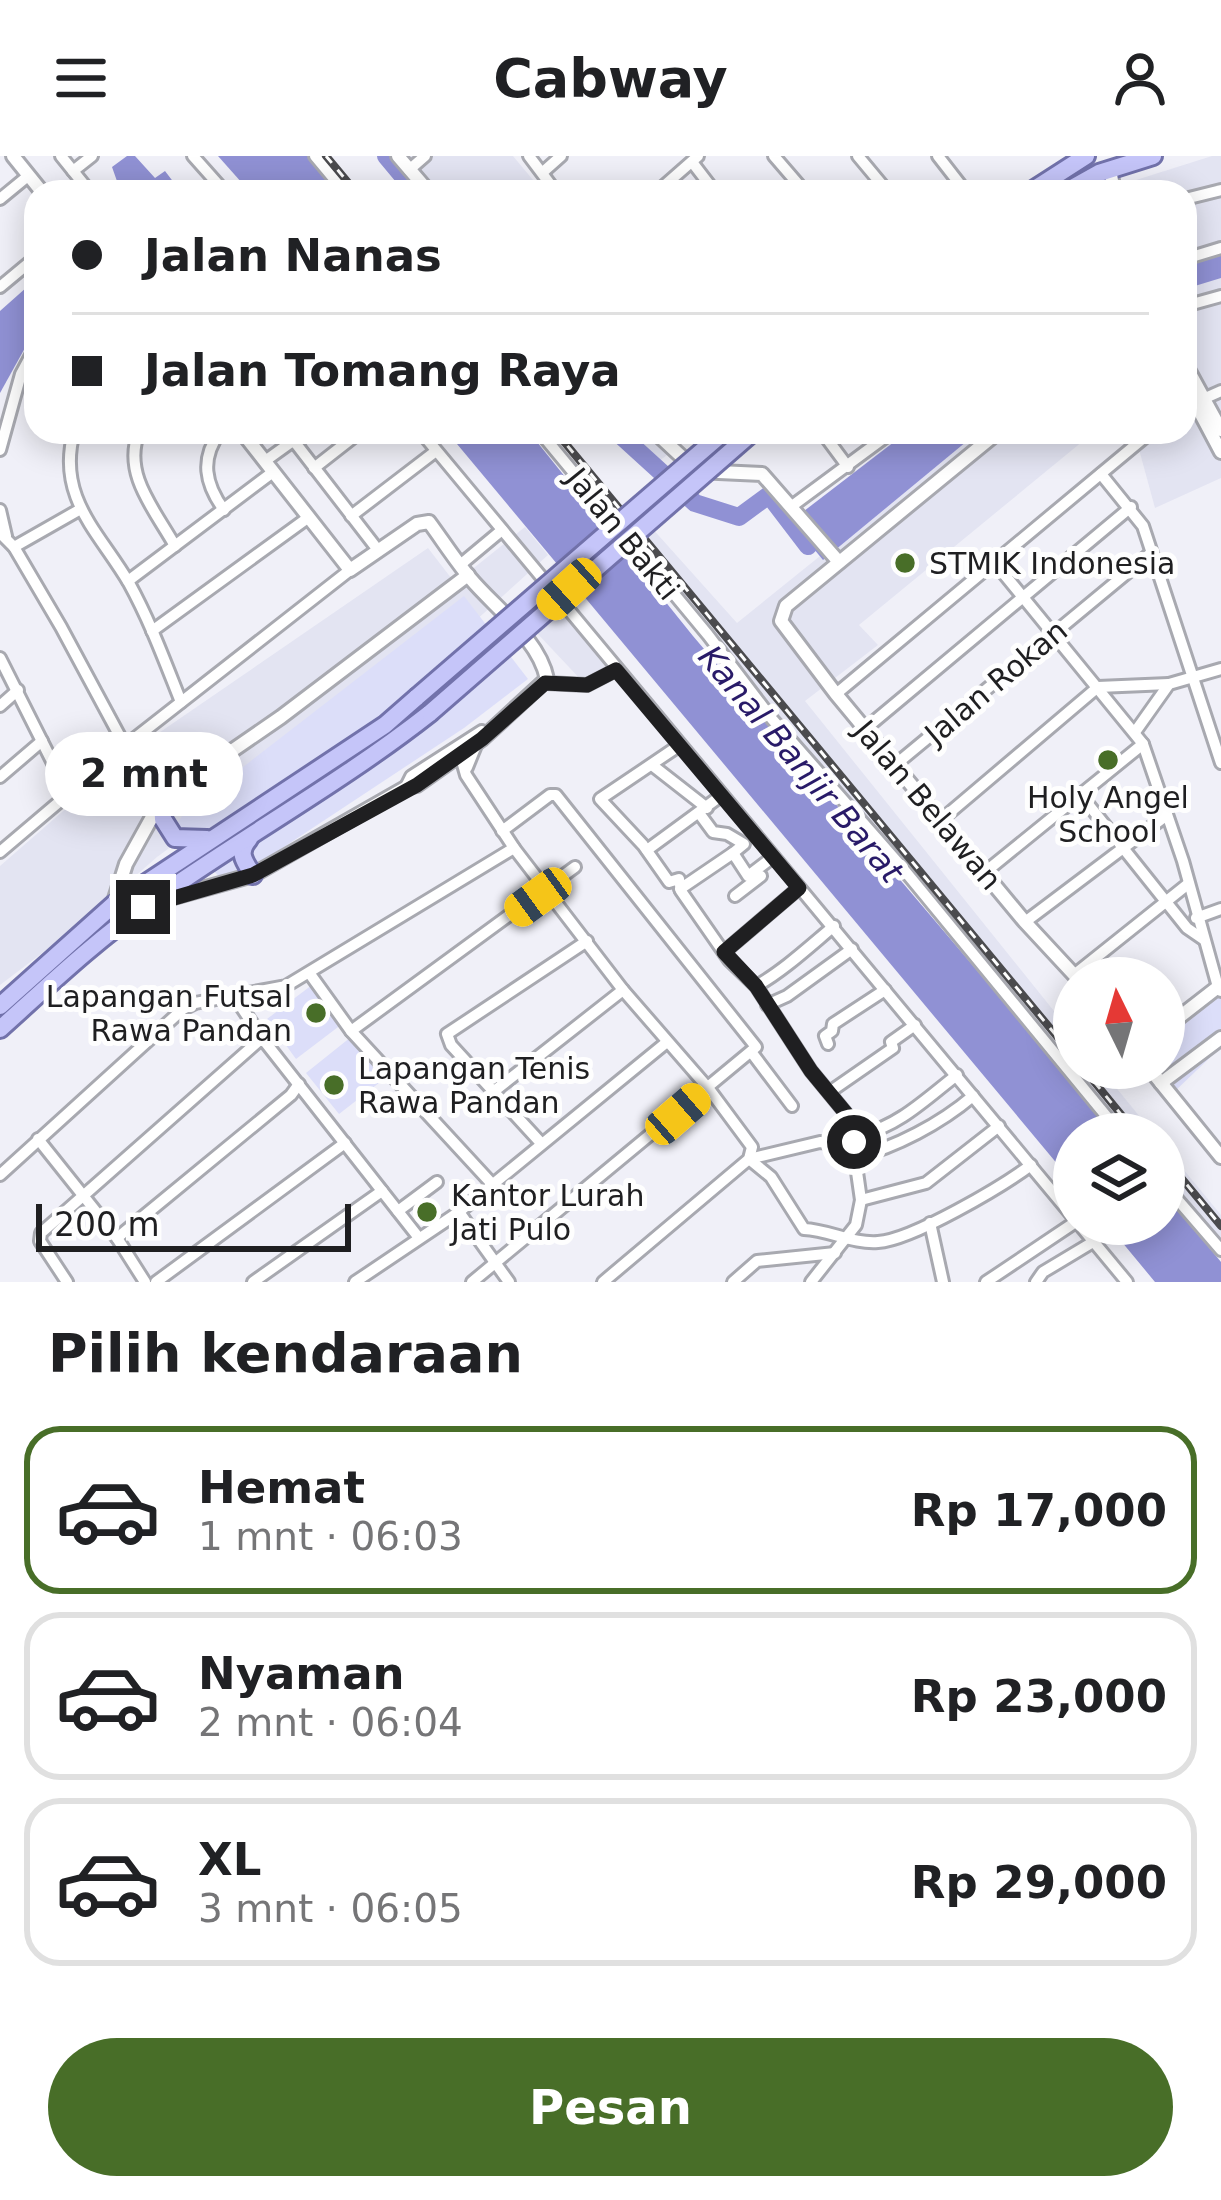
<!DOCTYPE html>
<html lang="id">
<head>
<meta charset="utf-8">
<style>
	body { margin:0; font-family:"DejaVu Sans",sans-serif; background:#f2f2f2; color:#202124; height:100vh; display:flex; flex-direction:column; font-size:45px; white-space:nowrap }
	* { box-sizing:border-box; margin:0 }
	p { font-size:39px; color:#757577 }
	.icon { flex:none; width:66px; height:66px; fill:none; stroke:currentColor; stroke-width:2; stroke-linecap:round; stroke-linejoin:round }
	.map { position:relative; height:1126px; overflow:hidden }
	.panel { display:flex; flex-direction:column; background:#fff; flex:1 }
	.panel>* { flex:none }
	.top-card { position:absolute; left:24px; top:24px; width:1173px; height:264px; border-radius:36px; box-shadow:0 6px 30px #0003; display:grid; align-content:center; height:264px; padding:0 48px; background:#fff }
	.needle { width:78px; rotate:355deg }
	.buttons { position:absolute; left:1053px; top:801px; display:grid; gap:24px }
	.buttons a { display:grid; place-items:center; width:132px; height:132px; border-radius:50%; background:#fff; box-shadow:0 6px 30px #0003; font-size:60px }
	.scale { position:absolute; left:36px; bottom:30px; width:315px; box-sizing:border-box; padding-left:12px; border:6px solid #1f1f21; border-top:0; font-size:33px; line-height:42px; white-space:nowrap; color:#1f1f21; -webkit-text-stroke:9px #fefefe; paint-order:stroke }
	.end { position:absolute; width:54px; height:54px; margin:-27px; border:15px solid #1f1f21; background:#fff; box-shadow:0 0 0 6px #fff }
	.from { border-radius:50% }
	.bubble { position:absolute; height:84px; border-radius:42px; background:#fff; box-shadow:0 6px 30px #0003; font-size:39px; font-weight:700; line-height:84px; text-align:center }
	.car { position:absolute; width:36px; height:72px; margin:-36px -18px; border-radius:15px; box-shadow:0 0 9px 3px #0007; background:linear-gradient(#f5c518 24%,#345 0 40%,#f5c518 0 76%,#345 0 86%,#f5c518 0) }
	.top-card b { display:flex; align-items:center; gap:42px; height:114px; font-size:45px }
	.top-card b+b { border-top:3px solid #e0e0e0 }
	.top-card i { width:30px; height:30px; background:#202124 }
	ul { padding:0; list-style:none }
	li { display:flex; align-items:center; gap:36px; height:168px; margin:0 24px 18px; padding:0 24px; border:6px solid #e0e0e0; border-radius:36px }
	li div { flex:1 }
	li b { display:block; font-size:45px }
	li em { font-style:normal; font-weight:700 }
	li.active { border-color:#486e28 }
	li>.icon { width:108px; height:108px; stroke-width:1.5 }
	h2 { padding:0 48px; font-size:54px; line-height:144px }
	.action { display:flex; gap:24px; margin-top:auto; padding:24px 48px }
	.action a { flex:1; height:138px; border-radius:72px; background:#486e28; color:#fff; font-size:48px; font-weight:700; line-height:138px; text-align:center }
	header { display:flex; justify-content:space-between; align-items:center; height:156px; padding:0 48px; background:#fff; font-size:54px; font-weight:700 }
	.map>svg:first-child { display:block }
	.built { fill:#e3e4f2 }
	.green { fill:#dcdef9 }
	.water { fill:#9091d4 }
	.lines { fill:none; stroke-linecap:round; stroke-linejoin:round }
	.river { stroke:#9091d4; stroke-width:18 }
	.minor-casing { stroke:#a8a9b0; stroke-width:16 }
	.tertiary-casing { stroke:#a8a9b0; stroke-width:18 }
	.primary-casing { stroke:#7272ab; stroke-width:22 }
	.minor { stroke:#fff; stroke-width:10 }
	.tertiary { stroke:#fff; stroke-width:12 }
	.primary { stroke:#c5c5f9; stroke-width:16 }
	.rail-casing { stroke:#4b4b4e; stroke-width:8 }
	.rail { stroke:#fefefe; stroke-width:3; stroke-dasharray:9; stroke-linecap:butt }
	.primary-bridge-casing { stroke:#7272ab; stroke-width:22; stroke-linecap:butt }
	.primary-bridge { stroke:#c5c5f9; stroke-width:16 }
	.route { stroke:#1f1f21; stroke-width:15 }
	.poi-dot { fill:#486e28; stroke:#fefefe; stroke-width:4.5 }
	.labels { text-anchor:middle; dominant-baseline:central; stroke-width:10; stroke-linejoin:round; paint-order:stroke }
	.street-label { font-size:30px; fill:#1f1f21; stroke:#fefefe }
	.poi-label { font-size:30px; fill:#1f1f21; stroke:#fefefe; text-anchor:start }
	.water-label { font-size:33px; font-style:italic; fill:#281a68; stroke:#fefefe }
</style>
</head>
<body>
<header><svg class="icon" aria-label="menu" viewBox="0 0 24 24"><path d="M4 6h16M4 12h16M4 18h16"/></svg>Cabway<svg class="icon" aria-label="person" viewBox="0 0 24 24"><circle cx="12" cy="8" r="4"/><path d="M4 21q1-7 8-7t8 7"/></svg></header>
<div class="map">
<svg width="1221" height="1126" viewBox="0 0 1221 1126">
	<rect width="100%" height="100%" fill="#f0f0f8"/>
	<!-- built -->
	<g class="built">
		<polygon points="398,0 513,0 543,36 428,36"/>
		<polygon points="1212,0 1221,0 1221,322 1155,352 1137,286 1126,276 1185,276 1185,36 1098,36"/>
		<polygon points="625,276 696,276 653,310"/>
		<polygon points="905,276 1094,276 859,469 878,489 805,545 1074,880 1074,912 1100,912 1154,978 1126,978 633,387 651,371 737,467 835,388 807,354"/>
		<polygon points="525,371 548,399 463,476 157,701 83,766 0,829 0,710 131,596 428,392 455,427"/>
		<polygon points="564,455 610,509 583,526 537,477"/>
		<polygon points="1164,990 1221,1059 1221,1096 1164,1025"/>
	</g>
	<!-- green -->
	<g class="green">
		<polygon points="464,440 528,523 464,572 252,712 221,722 171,676 185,656"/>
		<polygon points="1221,828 1221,891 1174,936 1154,912 1164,912 1164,873"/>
		<polygon points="312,829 342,868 296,903 267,863"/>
		<polygon points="351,881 384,923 339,958 306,917"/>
	</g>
	<!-- water -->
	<g class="water">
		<polygon points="127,0 135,0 155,22 165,15 181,36 112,36 118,28 112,11"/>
		<polygon points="218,0 309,0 338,36 250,36"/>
		<polygon points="1221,97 1221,122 1185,133 1185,107"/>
		<polygon points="36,123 36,172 0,237 0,155"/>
		<polygon points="447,276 529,276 693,480 1094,952 1115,978 1074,978 1074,1028"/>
		<polygon points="907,276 978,276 823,404 791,365"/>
		<polygon points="1164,1037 1221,1106 1221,1126 1155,1126 1107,1068 1164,1068"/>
	</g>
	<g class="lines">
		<!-- river -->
		<g class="river">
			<polyline points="386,0 416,36"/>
			<polyline points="617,276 695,347 739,361 769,339 808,390"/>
		</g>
		<defs>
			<g id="minor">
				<polyline points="61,0 90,36"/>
				<polyline points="193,0 225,36"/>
				<polyline points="315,0 345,36"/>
				<polyline points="529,0 556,36"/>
				<polyline points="774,0 805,36"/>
				<polyline points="858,0 888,36"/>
				<polyline points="938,0 966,36"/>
				<polyline points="692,6 715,36"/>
				<polyline points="409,14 425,0"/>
				<polyline points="73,15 92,0"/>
				<polyline points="543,16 561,0"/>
				<polyline points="657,36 698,0"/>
				<polyline points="0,43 28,20"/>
				<polyline points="1185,43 1221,34"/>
				<polyline points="1185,103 1221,92"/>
				<polyline points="0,131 36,101"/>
				<polyline points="1185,150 1221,140"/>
				<polyline points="1185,251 1221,235"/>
				<path d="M74 276C56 342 100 377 129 427 150 465 165 506 181 546"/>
				<path d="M139 276C122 318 155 354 175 390"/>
				<path d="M220 276C200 303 205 328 224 354"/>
				<polyline points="287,276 378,394"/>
				<polyline points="421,276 1074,1062"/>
				<polyline points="540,276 708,479 772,563 900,709 1121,978"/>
				<polyline points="822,276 848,311"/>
				<polyline points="295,287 310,276"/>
				<polyline points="0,294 21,218 36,190"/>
				<polyline points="265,305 290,287"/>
				<polyline points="314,312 360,276"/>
				<polyline points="1101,318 1143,370 1221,607"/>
				<polyline points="792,350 892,276"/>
				<polyline points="0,354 6,380"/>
				<polyline points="351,360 436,295"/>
				<polyline points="0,377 14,391 61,471 125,590"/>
				<polyline points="14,391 79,354"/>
				<polyline points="995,407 1143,588 1183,705 1218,831"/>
				<polyline points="460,409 502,374"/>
				<polyline points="128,425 273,316"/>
				<polyline points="152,475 309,361"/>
				<polyline points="0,502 68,637"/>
				<polyline points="546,527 587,529 616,514"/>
				<polyline points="836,538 1151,276"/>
				<polyline points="0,550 18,534"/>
				<polyline points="865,573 1131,351"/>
				<polyline points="1135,576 1169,528 1221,513"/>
				<polyline points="680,589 600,643 643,689 669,726 679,723 681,735 729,804 756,830 811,915 863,978 853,988 861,1044 856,1069 811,1126"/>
				<polyline points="462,605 466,619 514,692 623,834 709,933 752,991 749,1003 603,1126"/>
				<polyline points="652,609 707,652"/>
				<polyline points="895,609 1151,397"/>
				<polyline points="0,621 42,585"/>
				<polyline points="1080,638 1187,772 1203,783"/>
				<polyline points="699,657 713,676 727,678 744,688 733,697"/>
				<polyline points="941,664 1098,531 1169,528"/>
				<polyline points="647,694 722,639"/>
				<polyline points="0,696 125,590 350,414"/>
				<polyline points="984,717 1143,588"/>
				<polyline points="680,733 733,697 748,720 773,701"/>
				<polyline points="735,740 761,720"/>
				<polyline points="1196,762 1221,753"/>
				<polyline points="1025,766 1167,659"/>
				<polyline points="724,796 799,732"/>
				<polyline points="310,818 351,875 492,1028"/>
				<polyline points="1074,819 1188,728"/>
				<path d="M756 830C782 816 810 790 834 770"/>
				<polyline points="234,840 262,882 419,1082"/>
				<polyline points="767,849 787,840 852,793"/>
				<polyline points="351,875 575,711"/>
				<polyline points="828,888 825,880 832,875 833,868 885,834"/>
				<polyline points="752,897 792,950"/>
				<polyline points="831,935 893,892 891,886 915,869"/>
				<polyline points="493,936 623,834"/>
				<path d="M863 978C899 970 928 941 957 919"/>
				<polyline points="38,983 117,1082 145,1126"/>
				<polyline points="540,986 451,889 447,878 587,785"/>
				<polyline points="753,1002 820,986 853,992"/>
				<path d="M854 1002C896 991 940 968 973 940"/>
				<path d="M749 1003 771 1021 804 1073C829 1074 853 1088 878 1086 912 1084 1003 1030 1031 1009"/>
				<polyline points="0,1019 183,853 195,847 286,830 514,692"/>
				<polyline points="1164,1028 1221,1094"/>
				<polyline points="861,1044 926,1027 999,970"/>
				<polyline points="398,1055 437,1026"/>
				<polyline points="459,1056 509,1126"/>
				<polyline points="930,1067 943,1126"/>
				<polyline points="1079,1068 1127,1126"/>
				<polyline points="117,1082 291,939 299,928"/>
				<polyline points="67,1126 40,1085 41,1077 262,882"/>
				<polyline points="156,1126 345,987"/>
				<polyline points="253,1126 382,1035"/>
				<polyline points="355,1126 459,1056 667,886"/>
				<polyline points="472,1126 756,891 556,639 550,639 502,675"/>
				<polyline points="733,1126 757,1105 835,1097"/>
				<polyline points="986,1126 1074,1067"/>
				<polyline points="1036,1126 1043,1116 1093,1086"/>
			</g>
			<g id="tertiary">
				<polyline points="13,0 42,36"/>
				<polyline points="398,0 429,36"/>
				<polyline points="1110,13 1114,36"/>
				<polyline points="1185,208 1221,274"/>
				<polyline points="1185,228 1221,296"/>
				<polyline points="655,276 697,315 762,318 839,406"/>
				<polyline points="998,276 786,450 781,465 836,538 1025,766 1077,822"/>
				<polyline points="466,611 475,589"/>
				<polyline points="407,631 412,621 482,576"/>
				<path d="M159 745 253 719 407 631 417 629 482 583 547 523C539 483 495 452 470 422 455 404 443 385 429 366L417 368 350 414 242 276"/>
				<polyline points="113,749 126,708 162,643 281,561 468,419"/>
				<polyline points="1164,873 1218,831 1221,834"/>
				<polyline points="1149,912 1221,1001"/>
				<polyline points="1161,927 1221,882"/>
			</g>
			<g id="primary">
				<polyline points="1030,36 1086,0"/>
				<polyline points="1065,36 1099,17 1153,0"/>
				<polyline points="162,643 163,663 175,682 207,683"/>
				<path d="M249 683C237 697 244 705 253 719"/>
				<polyline points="0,850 113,749 385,569 417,541"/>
				<path d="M0 873C48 830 95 785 148 748 241 682 341 627 430 557"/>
			</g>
		</defs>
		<!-- minor casing -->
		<use href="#minor" class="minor-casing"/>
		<!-- tertiary casing -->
		<use href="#tertiary" class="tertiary-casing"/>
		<!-- primary casing -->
		<use href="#primary" class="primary-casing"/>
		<!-- minor -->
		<use href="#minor" class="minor"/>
		<!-- tertiary -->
		<use href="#tertiary" class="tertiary"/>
		<!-- primary -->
		<use href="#primary" class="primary"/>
		<defs>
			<g id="rail">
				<polyline points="326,0 356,36"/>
				<polyline points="556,276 1074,901"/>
				<polyline points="1083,912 1137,978"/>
				<polyline points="1164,1001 1221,1070"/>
			</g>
		</defs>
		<!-- rail casing -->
		<use href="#rail" class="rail-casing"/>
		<!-- rail -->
		<use href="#rail" class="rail"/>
		<defs>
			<g id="primary-bridge">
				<polyline points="417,541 724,276"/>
				<polyline points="430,557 753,276"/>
			</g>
		</defs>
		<!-- primary-bridge casing -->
		<use href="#primary-bridge" class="primary-bridge-casing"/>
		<!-- primary-bridge -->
		<use href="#primary-bridge" class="primary-bridge"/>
	</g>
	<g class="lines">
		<!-- route -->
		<polyline class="route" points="143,751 253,719 417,629 482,583 545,527 587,529 616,514 799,732 724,796 756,830 811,915 863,978 854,986"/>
	</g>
	<!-- markers -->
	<g class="poi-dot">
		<circle cx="905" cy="407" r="12"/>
		<circle cx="1108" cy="604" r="12"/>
		<circle cx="316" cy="857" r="12"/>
		<circle cx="334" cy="929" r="12"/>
		<circle cx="427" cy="1056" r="12"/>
	</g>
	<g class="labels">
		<!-- street labels -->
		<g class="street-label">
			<text transform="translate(623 378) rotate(51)">Jalan Bakti</text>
			<text transform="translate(996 526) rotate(-40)">Jalan Rokan</text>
			<text transform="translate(928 649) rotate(50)">Jalan Belawan</text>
		</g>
		<!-- poi labels -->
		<g class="poi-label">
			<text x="929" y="407">STMIK Indonesia</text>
			<text x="1108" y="641" text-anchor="middle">Holy Angel<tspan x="1108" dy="34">School</tspan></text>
			<text x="292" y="840" text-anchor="end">Lapangan Futsal<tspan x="292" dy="34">Rawa Pandan</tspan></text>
			<text x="358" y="912">Lapangan Tenis<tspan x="358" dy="34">Rawa Pandan</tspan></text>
			<text x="451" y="1039">Kantor Lurah<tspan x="451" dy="34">Jati Pulo</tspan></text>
		</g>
		<!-- water labels -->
		<g class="water-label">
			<text transform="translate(801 608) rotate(50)">Kanal Banjir Barat</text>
		</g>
	</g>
</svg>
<div class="buttons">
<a><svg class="needle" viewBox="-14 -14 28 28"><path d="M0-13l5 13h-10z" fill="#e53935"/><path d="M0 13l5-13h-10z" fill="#757577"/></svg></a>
<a><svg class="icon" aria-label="layers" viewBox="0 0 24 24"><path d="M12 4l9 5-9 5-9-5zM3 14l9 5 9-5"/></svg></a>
</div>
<div class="scale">200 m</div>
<i class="end from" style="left:854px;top:986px"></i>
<i class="end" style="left:143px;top:751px"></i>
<div class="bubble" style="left:45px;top:576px;width:198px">2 mnt</div>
<i class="car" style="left:569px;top:433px;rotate:228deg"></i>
<i class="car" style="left:538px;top:741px;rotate:234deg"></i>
<i class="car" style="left:678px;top:958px;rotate:49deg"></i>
<div class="top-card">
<b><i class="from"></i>Jalan Nanas</b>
<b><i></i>Jalan Tomang Raya</b>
</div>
</div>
<section class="panel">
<h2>Pilih kendaraan</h2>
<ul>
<li class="active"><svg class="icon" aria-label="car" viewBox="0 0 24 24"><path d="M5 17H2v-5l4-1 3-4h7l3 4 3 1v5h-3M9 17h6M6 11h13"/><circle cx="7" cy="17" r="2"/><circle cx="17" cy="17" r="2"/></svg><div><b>Hemat</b><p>1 mnt · 06:03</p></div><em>Rp 17,000</em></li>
<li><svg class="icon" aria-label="car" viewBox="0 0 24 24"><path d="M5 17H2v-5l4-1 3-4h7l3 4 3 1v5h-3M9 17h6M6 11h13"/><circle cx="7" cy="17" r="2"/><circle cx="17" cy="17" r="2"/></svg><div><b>Nyaman</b><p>2 mnt · 06:04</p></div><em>Rp 23,000</em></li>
<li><svg class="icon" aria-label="car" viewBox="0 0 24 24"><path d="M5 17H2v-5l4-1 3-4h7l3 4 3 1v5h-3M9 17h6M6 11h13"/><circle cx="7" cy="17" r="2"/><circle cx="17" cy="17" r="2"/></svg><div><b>XL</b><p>3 mnt · 06:05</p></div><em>Rp 29,000</em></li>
</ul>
<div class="action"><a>Pesan</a></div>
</section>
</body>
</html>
